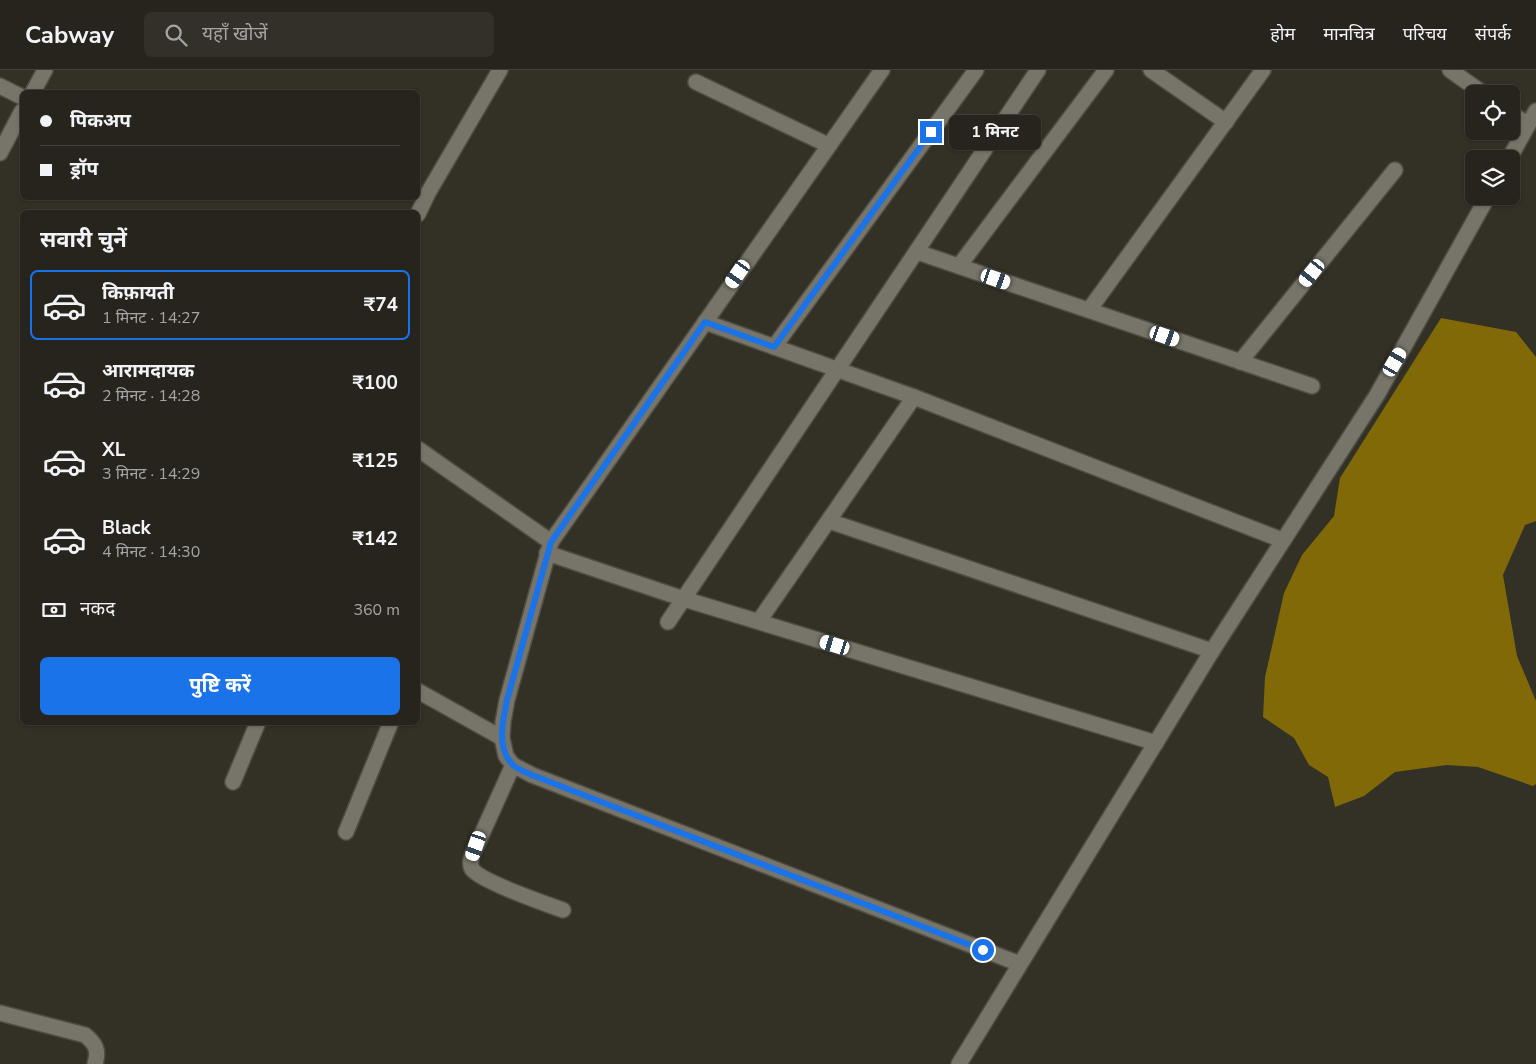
<!DOCTYPE html>
<html lang="hi">
<head>
<meta charset="utf-8">
<style>
	body { margin:0; font-family:"Nunito Sans","Noto Sans Devanagari",sans-serif; background:#323029; color:#f1f3f6; height:100vh; display:flex; flex-direction:column; font-size:19px; white-space:nowrap }
	* { box-sizing:border-box; margin:0 }
	p { font-size:16px; color:#a4a4a3 }
	.icon { flex:none; width:28px; height:28px; fill:none; stroke:currentColor; stroke-width:2; stroke-linecap:round; stroke-linejoin:round }
	.map { position:relative; flex:1; overflow:hidden }
	.panel { position:absolute; left:20px; top:140px; width:400px; height:515px; display:flex; flex-direction:column; background:#26241c; border-radius:8px; box-shadow:0 1px 4px #0004,0 0 0 1px #42413b }
	.panel>* { flex:none }
	.banner { position:absolute; left:20px; top:20px; width:400px; height:110px; border-radius:8px; box-shadow:0 1px 4px #0004,0 0 0 1px #42413b; display:grid; align-content:center; height:110px; padding:0 20px; background:#26241c }
	.tools { position:absolute; left:1465px; top:15px; display:grid; gap:10px }
	.tools a { display:grid; place-items:center; width:55px; height:55px; border-radius:8px; background:#26241c; box-shadow:0 1px 4px #0004,0 0 0 1px #42413b; font-size:25px }
	.end { position:absolute; width:22px; height:22px; margin:-11px; border:6px solid #1a73e8; background:#fff; box-shadow:0 0 0 2px #fff }
	.from { border-radius:50% }
	.bubble { position:absolute; height:35px; border-radius:8px; background:#26241c; box-shadow:0 1px 4px #0004,0 0 0 1px #42413b; font-size:16px; font-weight:700; line-height:35px; text-align:center }
	.car { position:absolute; width:15px; height:30px; margin:-15px -8px; border-radius:6px; box-shadow:0 0 4px 1px #0007; background:linear-gradient(#fff 24%,#345 0 40%,#fff 0 76%,#345 0 86%,#fff 0) }
	.banner b { display:flex; align-items:center; gap:18px; height:48px; font-size:19px }
	.banner b+b { border-top:1px solid #42413b }
	.banner i { width:12px; height:12px; background:#f1f3f6 }
	ul { padding:0; list-style:none }
	li { display:flex; align-items:center; gap:15px; height:70px; margin:0 10px 8px; padding:0 10px; border:2px solid transparent; border-radius:8px }
	li div { flex:1 }
	li b { display:block; font-size:19px }
	li em { font-style:normal; font-weight:700 }
	li.current { border-color:#1a73e8 }
	li>.icon { width:45px; height:45px; stroke-width:1.5 }
	h2 { padding:0 20px; font-size:22px; line-height:60px }
	.pay { display:flex; align-items:center; gap:12px; height:55px; padding:0 20px; font-size:19px }
	.pay p { margin-inline-start:auto }
	.cta { display:flex; gap:10px; margin-top:auto; padding:10px 20px }
	.cta a { flex:1; height:58px; border-radius:8px; background:#1a73e8; color:#fff; font-size:20px; font-weight:700; line-height:58px; text-align:center }
	header { display:flex; align-items:center; gap:30px; box-sizing:border-box; height:70px; padding:0 25px; background:#26241c; border-bottom:1px solid #42413b }
	header strong { font-size:24px }
	nav { display:flex; gap:28px; margin-inline-start:auto; font-size:18px }
	.search { width:350px; height:45px; background:#323029; display:flex; align-items:center; gap:12px; box-sizing:border-box; padding:0 18px; border-radius:8px; color:#a4a4a3; font-size:19px }
	.map>svg:first-child { display:block }
	.water { fill:#806906 }
	.lines { fill:none; stroke-linecap:round; stroke-linejoin:round }
	.minor-casing { stroke:#4f4c44; stroke-width:18 }
	.minor { stroke:#777469; stroke-width:15 }
	.route { stroke:#1a73e8; stroke-width:6 }
</style>
</head>
<body>
<header>
<strong>Cabway</strong>
<div class="search"><svg class="icon" aria-label="search" viewBox="0 0 24 24"><circle cx="10" cy="10" r="6"/><path d="M15 15l6 6"/></svg>यहाँ खोजें</div>
<nav><a>होम</a><a>मानचित्र</a><a>परिचय</a><a>संपर्क</a></nav>
</header>
<div class="map">
<svg width="1536" height="994" viewBox="0 0 1536 994">
	<rect width="100%" height="100%" fill="#333026"/>
	<!-- water -->
	<polygon class="water" points="1441,248 1516,262 1536,287 1536,451 1525,455 1503,505 1517,586 1536,631 1536,714 1533,716 1478,697 1447,695 1395,702 1364,726 1335,737 1328,707 1309,695 1294,668 1263,647 1265,607 1284,523 1302,485 1334,446 1340,408"/>
	<g class="lines">
		<defs>
			<g id="minor">
				<polyline points="882,0 551,472 507,630 503,652 502,668 506,686 513,695 532,705 1020,894"/>
				<polyline points="1151,0 1226,52"/>
				<polyline points="1450,0 1484,24"/>
				<polyline points="696,12 828,75"/>
				<polyline points="0,16 22,27"/>
				<polyline points="33,22 45,0"/>
				<polyline points="1511,43 1528,55 1536,41"/>
				<polyline points="0,83 22,41"/>
				<polyline points="1509,89 1528,55"/>
				<polyline points="418,144 428,123 500,0"/>
				<polyline points="917,182 1312,316"/>
				<polyline points="959,196 1106,0"/>
				<polyline points="1089,240 1263,0"/>
				<polyline points="705,252 914,327 1282,470"/>
				<polyline points="774,277 976,0"/>
				<polyline points="1240,292 1395,100"/>
				<polyline points="418,379 551,472"/>
				<polyline points="829,451 1212,581"/>
				<polyline points="547,483 684,529 1156,673"/>
				<polyline points="759,551 914,327"/>
				<polyline points="668,552 1038,0"/>
				<polyline points="418,621 502,668"/>
				<path d="M513 695 476 777C473 783 468 792 472 799 480 811 546 834 563 840"/>
				<polyline points="233,712 258,652"/>
				<polyline points="346,762 391,652"/>
				<path d="M0 943 85 965C96 974 99 980 95 994"/>
				<polyline points="959,994 1212,581 1377,325 1488,126"/>
			</g>
		</defs>
		<!-- minor casing -->
		<use href="#minor" class="minor-casing"/>
		<!-- minor -->
		<use href="#minor" class="minor"/>
	</g>
	<g class="lines">
		<!-- route -->
		<path class="route" d="M931 62 774 277 705 252 551 472 507 630C503 650 496 677 512 694 516 699 526 702 532 705L983 880"/>
	</g>
</svg>
<div class="tools">
<a><svg class="icon" aria-label="locate" viewBox="0 0 24 24"><circle cx="12" cy="12" r="6"/><path d="M12 2v4M12 18v4M2 12h4M18 12h4"/></svg></a>
<a><svg class="icon" aria-label="layers" viewBox="0 0 24 24"><path d="M12 4l9 5-9 5-9-5zM3 14l9 5 9-5"/></svg></a>
</div>
<i class="end from" style="left:983px;top:880px"></i>
<i class="end" style="left:931px;top:62px"></i>
<div class="bubble" style="left:949px;top:45px;width:92px">1 मिनट</div>
<i class="car" style="left:1312px;top:203px;rotate:219deg"></i>
<i class="car" style="left:738px;top:204px;rotate:215deg"></i>
<i class="car" style="left:996px;top:209px;rotate:109deg"></i>
<i class="car" style="left:1165px;top:266px;rotate:109deg"></i>
<i class="car" style="left:1395px;top:292px;rotate:30deg"></i>
<i class="car" style="left:835px;top:575px;rotate:287deg"></i>
<i class="car" style="left:476px;top:776px;rotate:199deg"></i>
<div class="banner">
<b><i class="from"></i>पिकअप</b>
<b><i></i>ड्रॉप</b>
</div>
<section class="panel">
<h2>सवारी चुनें</h2>
<ul>
<li class="current"><svg class="icon" aria-label="car" viewBox="0 0 24 24"><path d="M5 17H2v-5l4-1 3-4h7l3 4 3 1v5h-3M9 17h6M6 11h13"/><circle cx="7" cy="17" r="2"/><circle cx="17" cy="17" r="2"/></svg><div><b>किफ़ायती</b><p>1 मिनट · 14:27</p></div><em>₹74</em></li>
<li><svg class="icon" aria-label="car" viewBox="0 0 24 24"><path d="M5 17H2v-5l4-1 3-4h7l3 4 3 1v5h-3M9 17h6M6 11h13"/><circle cx="7" cy="17" r="2"/><circle cx="17" cy="17" r="2"/></svg><div><b>आरामदायक</b><p>2 मिनट · 14:28</p></div><em>₹100</em></li>
<li><svg class="icon" aria-label="car" viewBox="0 0 24 24"><path d="M5 17H2v-5l4-1 3-4h7l3 4 3 1v5h-3M9 17h6M6 11h13"/><circle cx="7" cy="17" r="2"/><circle cx="17" cy="17" r="2"/></svg><div><b>XL</b><p>3 मिनट · 14:29</p></div><em>₹125</em></li>
<li><svg class="icon" aria-label="car" viewBox="0 0 24 24"><path d="M5 17H2v-5l4-1 3-4h7l3 4 3 1v5h-3M9 17h6M6 11h13"/><circle cx="7" cy="17" r="2"/><circle cx="17" cy="17" r="2"/></svg><div><b>Black</b><p>4 मिनट · 14:30</p></div><em>₹142</em></li>
</ul>
<div class="pay"><svg class="icon" aria-label="cash" viewBox="0 0 24 24"><path d="M3 7h18v10H3z"/><circle cx="12" cy="12" r="2"/></svg>नकद<p>360 m</p></div>
<div class="cta"><a>पुष्टि करें</a></div>
</section>
</div>
</body>
</html>
